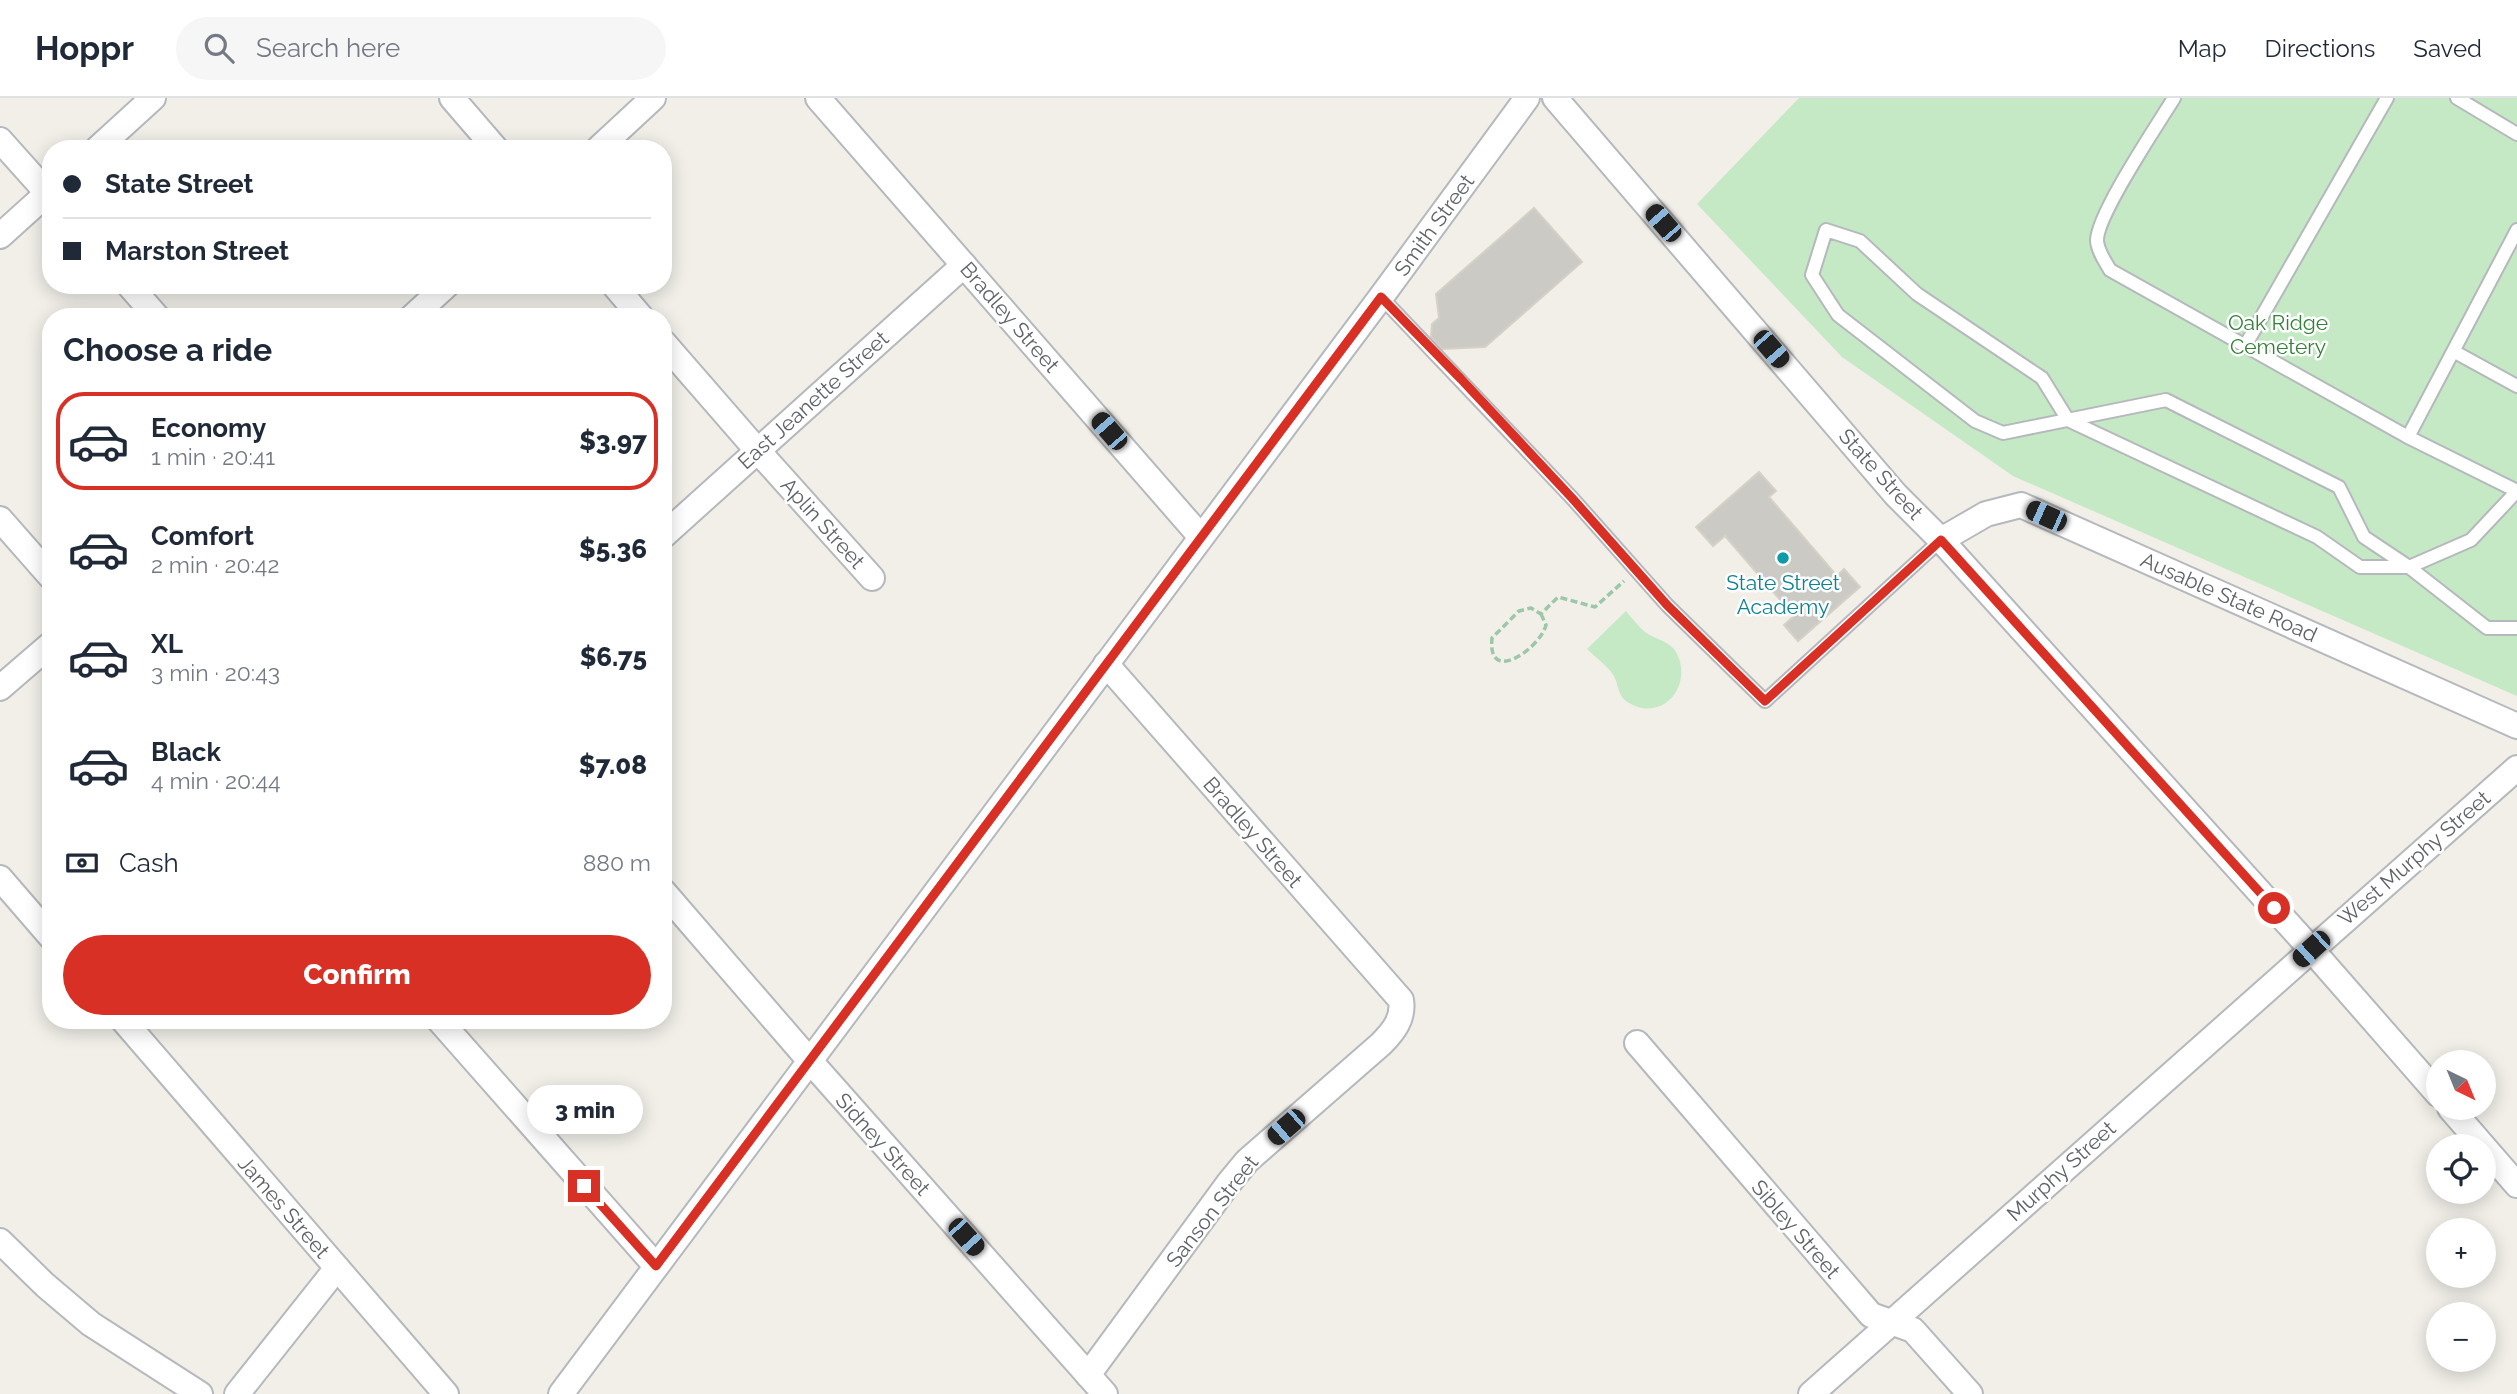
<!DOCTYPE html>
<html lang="en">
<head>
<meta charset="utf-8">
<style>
	body { margin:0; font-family:Raleway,sans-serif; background:#f6f6f7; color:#1f2937; height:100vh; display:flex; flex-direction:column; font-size:26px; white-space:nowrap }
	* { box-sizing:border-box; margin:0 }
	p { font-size:23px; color:#747a83 }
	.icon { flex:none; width:38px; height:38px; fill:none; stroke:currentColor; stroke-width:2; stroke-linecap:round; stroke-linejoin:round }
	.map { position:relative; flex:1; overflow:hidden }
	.side { position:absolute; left:42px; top:210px; width:630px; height:721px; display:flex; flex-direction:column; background:#fff; border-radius:28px; box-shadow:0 4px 18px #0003 }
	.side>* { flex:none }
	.guide { position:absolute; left:42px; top:42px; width:630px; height:154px; border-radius:28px; box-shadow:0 4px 18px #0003; display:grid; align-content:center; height:154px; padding:0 21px; background:#fff }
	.needle { width:46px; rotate:137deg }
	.fabs { position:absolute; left:2426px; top:952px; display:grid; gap:14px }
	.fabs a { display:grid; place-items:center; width:70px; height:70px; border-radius:50%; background:#fff; box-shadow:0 4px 18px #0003; font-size:35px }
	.end { position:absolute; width:32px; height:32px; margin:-16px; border:9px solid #d93025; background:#fff; box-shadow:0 0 0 4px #fff }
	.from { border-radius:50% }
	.bubble { position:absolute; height:49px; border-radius:24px; background:#fff; box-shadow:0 4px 18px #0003; font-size:23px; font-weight:800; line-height:49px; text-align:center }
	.car { position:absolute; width:21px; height:42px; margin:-21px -10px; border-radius:9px; box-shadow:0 0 5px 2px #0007; background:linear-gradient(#222 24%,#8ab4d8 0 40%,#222 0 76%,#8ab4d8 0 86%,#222 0) }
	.guide b { display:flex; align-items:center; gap:24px; height:66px; font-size:26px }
	.guide b+b { border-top:2px solid #e0e1e3 }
	.guide i { width:18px; height:18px; background:#1f2937 }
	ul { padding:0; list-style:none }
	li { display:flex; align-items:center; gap:21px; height:98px; margin:0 14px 10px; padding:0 7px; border:4px solid transparent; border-radius:28px }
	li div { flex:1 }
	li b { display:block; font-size:26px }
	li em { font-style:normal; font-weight:800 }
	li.current { border-color:#d93025 }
	li>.icon { width:63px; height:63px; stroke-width:1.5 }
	h2 { padding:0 21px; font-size:32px; line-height:84px }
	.pay { display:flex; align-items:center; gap:18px; height:77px; padding:0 21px; font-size:26px }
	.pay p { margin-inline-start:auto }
	.action { display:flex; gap:14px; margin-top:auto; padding:14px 21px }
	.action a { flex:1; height:80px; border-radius:42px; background:#d93025; color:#fff; font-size:28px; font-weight:800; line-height:80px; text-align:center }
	header { display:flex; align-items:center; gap:42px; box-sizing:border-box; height:98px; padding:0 35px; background:#fff; border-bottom:2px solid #e0e1e3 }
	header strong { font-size:33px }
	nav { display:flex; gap:38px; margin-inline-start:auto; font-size:24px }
	.search { width:490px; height:63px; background:#f6f6f7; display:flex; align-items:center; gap:18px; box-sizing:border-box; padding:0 24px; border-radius:38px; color:#747a83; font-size:26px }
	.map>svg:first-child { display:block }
	.green { fill:#c5e8c5 }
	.building { fill:#cccac5; stroke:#d6d1c6; stroke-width:2 }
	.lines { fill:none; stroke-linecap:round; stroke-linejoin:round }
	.service-casing { stroke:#b5b8bc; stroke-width:16 }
	.minor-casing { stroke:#b5b8bc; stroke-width:28 }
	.path { stroke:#9cc7a9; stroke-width:3.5; stroke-dasharray:7 3.5; stroke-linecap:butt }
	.service { stroke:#fff; stroke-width:12 }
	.minor { stroke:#fff; stroke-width:24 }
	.route { stroke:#d93025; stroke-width:9 }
	.culture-dot { fill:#0f9aa8; stroke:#fff; stroke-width:2.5 }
	.labels { text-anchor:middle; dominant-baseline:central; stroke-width:5; stroke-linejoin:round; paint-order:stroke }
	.street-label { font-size:21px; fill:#5f6368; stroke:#fff }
	.park-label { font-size:21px; fill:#348238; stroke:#fff }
	.culture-label { font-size:21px; fill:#0d838f; stroke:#fff }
</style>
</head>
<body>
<header>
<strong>Hoppr</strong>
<div class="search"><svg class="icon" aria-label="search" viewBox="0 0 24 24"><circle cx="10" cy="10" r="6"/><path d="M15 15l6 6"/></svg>Search here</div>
<nav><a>Map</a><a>Directions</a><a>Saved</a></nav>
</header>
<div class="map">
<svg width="2517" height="1296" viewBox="0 0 2517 1296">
	<rect width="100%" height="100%" fill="#f1efe8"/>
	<!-- green -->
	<g class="green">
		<polygon points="1799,0 2517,0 2517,598 2013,378 1842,259 1697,106"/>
		<path d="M1626 513C1632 520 1638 528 1645 534 1654 541 1670 543 1676 554 1694 586 1664 625 1629 605 1618 599 1619 588 1614 578 1608 568 1595 559 1587 551Z"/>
	</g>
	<!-- building -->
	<g class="building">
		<polygon points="1534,110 1582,164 1485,249 1442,251 1431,239 1432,226 1439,220 1436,196"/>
		<polygon points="1759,374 1776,393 1769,399 1837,478 1844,471 1860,489 1798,543 1784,527 1794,518 1725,438 1713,448 1696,429"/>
	</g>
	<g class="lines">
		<defs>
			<g id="service">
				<path d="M2174 0C2158 26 2096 118 2097 143 2098 154 2105 163 2110 172L2408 339 2517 393"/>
				<polyline points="2457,0 2517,36"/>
				<polyline points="1381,199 1572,400 1667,507 1765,603 1941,442"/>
				<polyline points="2245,248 2387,0"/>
				<polyline points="2455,254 2517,288"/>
				<polyline points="2408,339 2517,132"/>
				<polyline points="2517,393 2471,442 2409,469 2360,469 2317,439 2068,322 2042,280 1917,196 1860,143 1826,132 1812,177 1838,217 1975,323 2003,335 2166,302 2339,389 2364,439 2409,469 2487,530 2517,530"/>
			</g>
			<g id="minor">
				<polyline points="452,0 496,51"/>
				<polyline points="818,0 1201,439"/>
				<polyline points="1555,0 1896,397 1941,442 2311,851 2438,996"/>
				<polyline points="0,42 51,99"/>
				<polyline points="97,51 153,0"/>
				<polyline points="598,51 653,0"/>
				<polyline points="0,138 51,92"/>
				<polyline points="129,187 157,219"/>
				<polyline points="614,187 641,219"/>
				<polyline points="412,219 447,187"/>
				<polyline points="663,244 757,352 872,480"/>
				<polyline points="0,421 51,479"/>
				<polyline points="663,438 964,167"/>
				<polyline points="1941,442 1986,416 2021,407 2517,628"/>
				<polyline points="0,590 51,546"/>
				<polyline points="0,780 51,839"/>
				<polyline points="663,793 810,963 1105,1296"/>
				<polyline points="123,922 446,1296"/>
				<polyline points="439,922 656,1168"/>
				<polyline points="1637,945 1871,1217 1913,1232 1970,1296"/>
				<polyline points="2450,1010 2517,1087"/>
				<polyline points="0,1143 45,1187 91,1226 200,1296"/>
				<path d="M1088 1277 1228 1086 1247 1063 1381 946C1394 933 1404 920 1401 902L1106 566"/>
				<polyline points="237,1296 337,1170"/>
				<polyline points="561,1296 1381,199 1527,0"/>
				<polyline points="1811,1296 2517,670"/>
			</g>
		</defs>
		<!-- service casing -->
		<use href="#service" class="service-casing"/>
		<!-- minor casing -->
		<use href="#minor" class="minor-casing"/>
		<!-- path -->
		<path class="path" d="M1541 516 1546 527C1541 549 1487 589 1492 540L1519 513 1531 510 1541 516 1558 499 1595 509 1624 483"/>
		<!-- service -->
		<use href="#service" class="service"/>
		<!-- minor -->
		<use href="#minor" class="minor"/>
	</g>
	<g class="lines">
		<!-- route -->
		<polyline class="route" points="584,1088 656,1168 1381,199 1461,281 1572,400 1667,507 1765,603 1941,442 2274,810"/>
	</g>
	<!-- markers -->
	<circle class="culture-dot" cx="1783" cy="460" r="7"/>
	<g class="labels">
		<!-- street labels -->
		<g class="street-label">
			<text transform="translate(1434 127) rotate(-54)">Smith Street</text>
			<text transform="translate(1010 219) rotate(49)">Bradley Street</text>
			<text transform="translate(813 302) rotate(-42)">East Jeanette Street</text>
			<text transform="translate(1881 376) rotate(48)">State Street</text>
			<text transform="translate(823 425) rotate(48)">Aplin Street</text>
			<text transform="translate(2229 499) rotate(24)">Ausable State Road</text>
			<text transform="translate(1253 734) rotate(49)">Bradley Street</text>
			<text transform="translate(2414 760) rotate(-41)">West Murphy Street</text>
			<text transform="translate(883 1046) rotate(48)">Sidney Street</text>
			<text transform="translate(2061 1073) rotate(-42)">Murphy Street</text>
			<text transform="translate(284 1109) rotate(49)">James Street</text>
			<text transform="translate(1212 1113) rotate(-52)">Sanson Street</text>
			<text transform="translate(1796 1131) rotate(49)">Sibley Street</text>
		</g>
		<!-- park labels -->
		<g class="park-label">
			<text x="2278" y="224">Oak Ridge<tspan x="2278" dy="24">Cemetery</tspan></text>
		</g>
		<!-- culture labels -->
		<g class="culture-label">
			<text x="1783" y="484">State Street<tspan x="1783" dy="24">Academy</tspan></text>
		</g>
	</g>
</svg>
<div class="fabs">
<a><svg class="needle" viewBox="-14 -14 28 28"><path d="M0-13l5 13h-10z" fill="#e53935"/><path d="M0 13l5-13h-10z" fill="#747a83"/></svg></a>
<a><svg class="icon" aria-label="locate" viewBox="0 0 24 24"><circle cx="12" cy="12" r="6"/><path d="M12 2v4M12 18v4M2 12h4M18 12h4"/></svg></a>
<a>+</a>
<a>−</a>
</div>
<i class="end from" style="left:2274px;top:810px"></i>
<i class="end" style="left:584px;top:1088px"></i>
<div class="bubble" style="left:527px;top:987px;width:116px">3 min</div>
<i class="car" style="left:1663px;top:125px;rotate:319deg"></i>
<i class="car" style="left:1771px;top:251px;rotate:139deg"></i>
<i class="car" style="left:1109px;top:333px;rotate:319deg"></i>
<i class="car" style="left:2046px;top:418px;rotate:294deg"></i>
<i class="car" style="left:2311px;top:851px;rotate:228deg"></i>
<i class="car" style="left:1286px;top:1029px;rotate:229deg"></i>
<i class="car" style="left:966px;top:1139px;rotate:138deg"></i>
<div class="guide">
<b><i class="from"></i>State Street</b>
<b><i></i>Marston Street</b>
</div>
<section class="side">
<h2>Choose a ride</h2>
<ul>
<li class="current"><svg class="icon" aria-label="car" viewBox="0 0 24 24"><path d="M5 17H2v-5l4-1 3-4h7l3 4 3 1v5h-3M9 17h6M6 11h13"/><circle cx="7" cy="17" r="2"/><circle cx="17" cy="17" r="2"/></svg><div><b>Economy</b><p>1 min · 20:41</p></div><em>$3.97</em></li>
<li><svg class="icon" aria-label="car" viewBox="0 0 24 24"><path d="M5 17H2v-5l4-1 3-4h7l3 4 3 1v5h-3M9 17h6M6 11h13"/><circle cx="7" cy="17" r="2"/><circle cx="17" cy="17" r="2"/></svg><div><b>Comfort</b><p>2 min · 20:42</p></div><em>$5.36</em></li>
<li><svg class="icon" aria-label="car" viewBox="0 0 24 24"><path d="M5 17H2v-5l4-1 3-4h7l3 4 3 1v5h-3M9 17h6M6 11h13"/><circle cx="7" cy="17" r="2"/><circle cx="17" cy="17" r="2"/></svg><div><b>XL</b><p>3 min · 20:43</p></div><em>$6.75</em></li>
<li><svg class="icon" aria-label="car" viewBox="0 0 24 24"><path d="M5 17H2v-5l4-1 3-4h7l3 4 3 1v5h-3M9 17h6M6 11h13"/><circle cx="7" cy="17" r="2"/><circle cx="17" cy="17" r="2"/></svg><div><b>Black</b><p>4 min · 20:44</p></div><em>$7.08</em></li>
</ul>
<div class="pay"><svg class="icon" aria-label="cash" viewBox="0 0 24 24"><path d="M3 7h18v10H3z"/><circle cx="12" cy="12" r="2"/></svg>Cash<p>880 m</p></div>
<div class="action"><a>Confirm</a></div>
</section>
</div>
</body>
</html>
